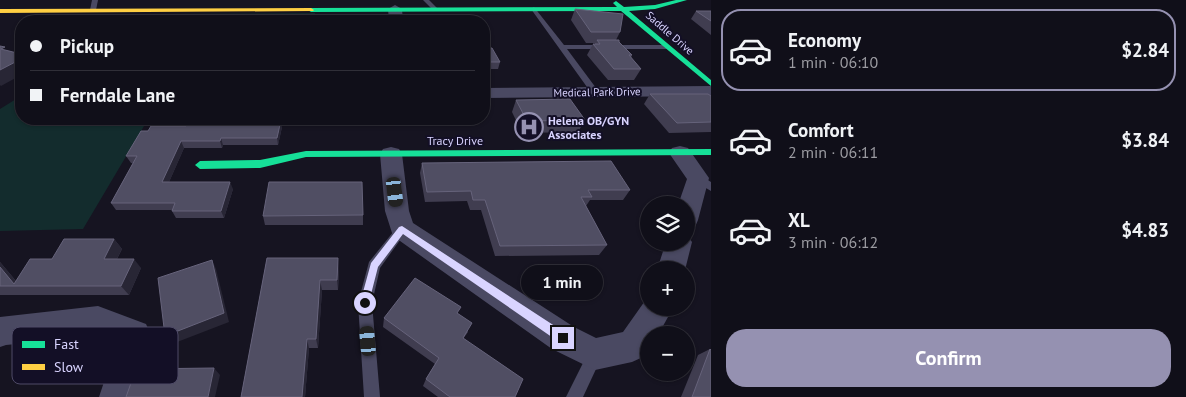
<!DOCTYPE html>
<html lang="en">
<head>
<meta charset="utf-8">
<style>
	body { margin:0; font-family:"PT Sans",sans-serif; background:#1e1d26; color:#f1f3f6; height:100vh; display:flex; flex-direction:column; font-size:19px; white-space:nowrap }
	* { box-sizing:border-box; margin:0 }
	p { font-size:16px; color:#9c9ca2 }
	.icon { flex:none; width:28px; height:28px; fill:none; stroke:currentColor; stroke-width:2; stroke-linecap:round; stroke-linejoin:round }
	.map { position:relative; flex:1; overflow:hidden }
	.panel { display:flex; flex-direction:column; background:#100f19; width:475px }
	.panel>* { flex:none }
	.guide { position:absolute; left:15px; top:15px; width:475px; height:110px; border-radius:20px; box-shadow:0 1px 4px #0004,0 0 0 1px #302f38; display:grid; align-content:center; height:110px; padding:0 15px; background:#100f19 }
	.buttons { position:absolute; left:640px; top:196px; display:grid; gap:10px }
	.buttons a { display:grid; place-items:center; width:55px; height:55px; border-radius:50%; background:#100f19; box-shadow:0 1px 4px #0004,0 0 0 1px #302f38; font-size:25px }
	.end { position:absolute; width:22px; height:22px; margin:-11px; border:6px solid #d9d4ff; background:#111; box-shadow:0 0 0 2px #111 }
	.from { border-radius:50% }
	.bubble { position:absolute; height:35px; border-radius:18px; background:#100f19; box-shadow:0 1px 4px #0004,0 0 0 1px #302f38; font-size:16px; font-weight:600; line-height:35px; text-align:center }
	.car { position:absolute; width:15px; height:30px; margin:-15px -8px; border-radius:6px; box-shadow:0 0 4px 1px #0007; background:linear-gradient(#222 24%,#8ab4d8 0 40%,#222 0 76%,#8ab4d8 0 86%,#222 0) }
	.guide b { display:flex; align-items:center; gap:18px; height:48px; font-size:19px }
	.guide b+b { border-top:1px solid #302f38 }
	.guide i { width:12px; height:12px; background:#f1f3f6 }
	ul { padding:9px 0 0; list-style:none }
	li { display:flex; align-items:center; gap:15px; height:82px; margin:0 10px 8px; padding:0 5px; border:2px solid transparent; border-radius:20px }
	li div { flex:1 }
	li b { display:block; font-size:19px }
	li em { font-style:normal; font-weight:600 }
	li.on { border-color:#9591b1 }
	li>.icon { width:45px; height:45px; stroke-width:1.5 }
	.action { display:flex; gap:10px; margin-top:auto; padding:10px 15px }
	.action a { flex:1; height:58px; border-radius:20px; background:#9591b1; color:#fff; font-size:20px; font-weight:600; line-height:58px; text-align:center }
	main { display:flex; flex:1; min-height:0 }
	.map>svg:first-child { display:block }
	.green { fill:#132c2d }
	.lines { fill:none; stroke-linecap:round; stroke-linejoin:round }
	.lane { fill:#4a4962; fill-rule:evenodd }
	.street { fill:#4a4962; fill-rule:evenodd }
	.fast { fill:#16e098; fill-rule:evenodd }
	.slow { fill:#ffcf43; fill-rule:evenodd }
	.wall { fill:#403d50 }
	.shaded-wall { fill:#282635 }
	.building { fill:#504e63; stroke:#66637b }
	.route { fill:#d9d4ff }
	.labels { text-anchor:middle; dominant-baseline:central; stroke-width:4; stroke-linejoin:round; paint-order:stroke }
	.far-street-label { font-size:11px; fill:#d9d4ff; stroke:#130f26 }
	.poi-label { font-size:12px; font-weight:bold; fill:#d9d4ff; stroke:#130f26; text-anchor:start }
	.street-label { font-size:12px; fill:#d9d4ff; stroke:#130f26 }
	.key { fill:#130f26; stroke:#4e4a67; stroke-width:1 }
	.key-label { font-size:14px; fill:#d9d4ff }
</style>
</head>
<body>
<main>
<div class="map">
<svg width="711" height="397" viewBox="0 0 711 397">
	<rect width="100%" height="100%" fill="#161421"/>
	<!-- green -->
	<g class="green">
		<polygon points="315,13 314,21 148,21 161,14"/>
		<polygon points="21,96 21,119 302,119 147,121 83,229 0,231 0,109"/>
	</g>
	<g class="lines">
		<!-- lane -->
		<g class="lane">
			<polygon points="92,0 98,0 96,10 93,12 90,10"/>
			<polygon points="423,0 429,0 438,9 433,10"/>
			<polygon points="534,7 564,45 667,45 671,47 667,49 567,49 599,92 598,94 592,94 531,9"/>
			<polygon points="698,174 711,182 711,191 694,181 693,178 694,175"/>
			<polygon points="402,224 406,226 408,229 380,268 372,303 380,397 364,397 358,303 369,262 398,226"/>
			<polygon points="595,346 600,349 603,354 583,397 566,397 590,349"/>
		</g>
		<!-- street -->
		<g class="street">
			<polygon points="395,5 402,9 403,21 389,21 388,9"/>
			<polygon points="711,86 711,96 484,98 484,88"/>
			<polygon points="680,146 688,148 709,178 698,220 695,227 686,230 686,205 678,205 687,179 669,153 672,148"/>
			<polygon points="391,147 399,149 402,154 409,211 413,223 574,327 596,338 623,332 647,298 649,308 673,308 658,335 649,335 649,349 643,357 632,362 595,370 552,349 393,236 385,211 380,154 383,149"/>
			<polygon points="686,234 692,242 685,270 657,270 666,242 686,242"/>
			<polygon points="98,306 146,324 151,335 133,397 99,397 117,343 98,336 6,345 0,347 0,317"/>
		</g>
		<!-- fast -->
		<g class="fast">
			<polygon points="676,0 687,0 655,9 629,11 711,80 711,86 621,11 311,12 308,10 311,8 617,7 613,3 616,1 624,7 655,5"/>
			<polygon points="711,149 711,155 306,157 260,168 200,169 195,165 200,161 260,160 306,151"/>
		</g>
		<!-- slow -->
		<polygon class="slow" points="311,8 314,10 313,11 0,13 0,9"/>
	</g>
	<!-- wall -->
	<g class="wall">
		<polygon points="575,9 620,32 616,40 632,55 631,58 641,69 634,80 608,80 587,55 593,44 595,44 595,43 586,43 571,20"/>
		<polygon points="696,11 711,11 711,35 691,19"/>
		<polygon points="484,48 500,62 498,69 484,69"/>
		<polygon points="650,94 711,96 711,132 669,133 644,104"/>
		<polygon points="516,100 585,120 578,132 522,133 512,112"/>
		<polygon points="282,127 278,145 223,145 222,148 184,148 169,182 233,189 224,218 176,218 172,211 172,210 116,210 111,203 133,163 131,163 126,156 141,131"/>
		<polygon points="422,163 630,190 623,200 590,200 586,206 607,245 599,255 495,256 481,210 470,210 467,201 425,202 420,173"/>
		<polygon points="363,215 363,225 265,225 263,216"/>
		<polygon points="114,239 122,249 117,259 141,268 129,295 0,295 0,262 16,281"/>
		<polygon points="267,258 339,270 338,290 322,290 318,348 309,348 305,397 241,397"/>
		<polygon points="458,314 468,332 463,339 515,397 438,397 423,386 426,379 435,364 383,327 384,318"/>
		<polygon points="710,349 711,397 681,397 698,355"/>
	</g>
	<!-- shaded-wall -->
	<g class="shaded-wall">
		<polygon points="21,59 21,75 1,86 0,85 0,70"/>
		<polygon points="281,120 282,127 278,145 277,138"/>
		<polygon points="221,138 223,145 222,148 220,141"/>
		<polygon points="181,141 184,148 166,189 162,182"/>
		<polygon points="230,182 233,189 224,218 221,211"/>
		<polygon points="114,239 122,249 112,268 104,259"/>
		<polygon points="338,258 339,270 338,290 337,280"/>
		<polygon points="134,259 141,268 129,295 121,286"/>
		<polygon points="212,260 216,269 229,322 172,344 165,336"/>
		<polygon points="0,262 20,286 14,284 0,267"/>
		<polygon points="320,280 322,290 318,348 316,339"/>
		<polygon points="307,339 309,348 305,397 302,397"/>
		<polygon points="214,368 220,375 215,397 208,397"/>
	</g>
	<!-- building -->
	<g class="building">
		<polygon points="575,9 623,14 620,32 591,32"/>
		<polygon points="696,11 711,11 711,21"/>
		<polygon points="597,40 619,40 619,42 632,55 629,55 641,69 614,69 593,44 600,44"/>
		<polygon points="0,46 5,47 1,49 21,54 21,59 0,70"/>
		<polygon points="484,48 492,48 500,62 484,62"/>
		<polygon points="650,94 708,94 711,96 711,122 677,123"/>
		<polygon points="570,99 585,120 527,121 516,100"/>
		<polygon points="189,120 281,120 277,138 221,138 220,141 181,141 162,182 230,182 221,211 172,211 175,203 111,203 137,156 126,156 141,131 148,131 151,126 186,126"/>
		<polygon points="611,161 630,190 588,190 592,197 581,197 607,245 500,246 485,200 473,200 471,191 427,192 422,163"/>
		<polygon points="269,182 362,182 363,215 263,216"/>
		<polygon points="64,239 114,239 104,259 134,259 121,286 0,286 0,267 14,284 30,259 52,259"/>
		<polygon points="267,258 338,258 337,280 320,280 316,339 307,339 302,397 241,397"/>
		<polygon points="212,260 224,313 165,336 158,278"/>
		<polygon points="415,278 461,307 457,313 472,323 463,338 523,379 515,397 450,397 426,379 439,358 384,318"/>
		<polygon points="710,349 711,350 711,397 692,397"/>
		<polygon points="214,368 208,397 126,397 136,369"/>
	</g>
	<!-- route -->
	<polygon class="route" points="402,226 567,334 568,338 567,342 563,344 559,342 403,234 378,267 368,306 361,306 360,303 371,263 399,227"/>
	<!-- icons -->
	<defs>
		<symbol id="hospital-ring" viewBox="-11 -11 22 22"><circle r="9.5" fill="#130f26" stroke="#9591b1" stroke-width="1.5"/><path d="M-5-5h3v3.5h4V-5h3V5h-3V1.5h-4V5h-3Z" fill="#9591b1"/></symbol>
	</defs>
	<g fill-rule="evenodd">
		<use href="#hospital-ring" x="513" y="111" width="32" height="32"/>
	</g>
	<g class="labels">
		<!-- far-street labels -->
		<g class="far-street-label">
			<text transform="translate(670 33) rotate(41)">Saddle Drive</text>
			<text transform="translate(597 92) rotate(-1)">Medical Park Drive</text>
		</g>
		<!-- poi labels -->
		<g class="poi-label">
			<text x="548" y="120">Helena OB/GYN<tspan x="548" dy="14">Associates</tspan></text>
		</g>
		<!-- street labels -->
		<g class="street-label">
			<text x="455" y="140">Tracy Drive</text>
		</g>
	</g>
	<!-- legend -->
	<rect x="12" y="327" width="166" height="57" rx="8" class="key"/>
	<rect x="22" y="341" width="23" height="7" fill="#16e098"/>
	<rect x="22" y="364" width="23" height="6" fill="#ffcf43"/>
	<g class="key-label">
		<text x="54" y="349">Fast</text>
		<text x="54" y="372">Slow</text>
	</g>
</svg>
<div class="buttons">
<a><svg class="icon" aria-label="layers" viewBox="0 0 24 24"><path d="M12 4l9 5-9 5-9-5zM3 14l9 5 9-5"/></svg></a>
<a>+</a>
<a>−</a>
</div>
<i class="end from" style="left:365px;top:303px"></i>
<i class="end" style="left:563px;top:338px"></i>
<div class="bubble" style="left:521px;top:265px;width:82px">1 min</div>
<i class="car" style="left:395px;top:192px;rotate:173deg"></i>
<i class="car" style="left:368px;top:341px;rotate:355deg"></i>
<div class="guide">
<b><i class="from"></i>Pickup</b>
<b><i></i>Ferndale Lane</b>
</div>
</div>
<section class="panel">
<ul>
<li class="on"><svg class="icon" aria-label="car" viewBox="0 0 24 24"><path d="M5 17H2v-5l4-1 3-4h7l3 4 3 1v5h-3M9 17h6M6 11h13"/><circle cx="7" cy="17" r="2"/><circle cx="17" cy="17" r="2"/></svg><div><b>Economy</b><p>1 min · 06:10</p></div><em>$2.84</em></li>
<li><svg class="icon" aria-label="car" viewBox="0 0 24 24"><path d="M5 17H2v-5l4-1 3-4h7l3 4 3 1v5h-3M9 17h6M6 11h13"/><circle cx="7" cy="17" r="2"/><circle cx="17" cy="17" r="2"/></svg><div><b>Comfort</b><p>2 min · 06:11</p></div><em>$3.84</em></li>
<li><svg class="icon" aria-label="car" viewBox="0 0 24 24"><path d="M5 17H2v-5l4-1 3-4h7l3 4 3 1v5h-3M9 17h6M6 11h13"/><circle cx="7" cy="17" r="2"/><circle cx="17" cy="17" r="2"/></svg><div><b>XL</b><p>3 min · 06:12</p></div><em>$4.83</em></li>
</ul>
<div class="action"><a>Confirm</a></div>
</section>
</main>
</body>
</html>
